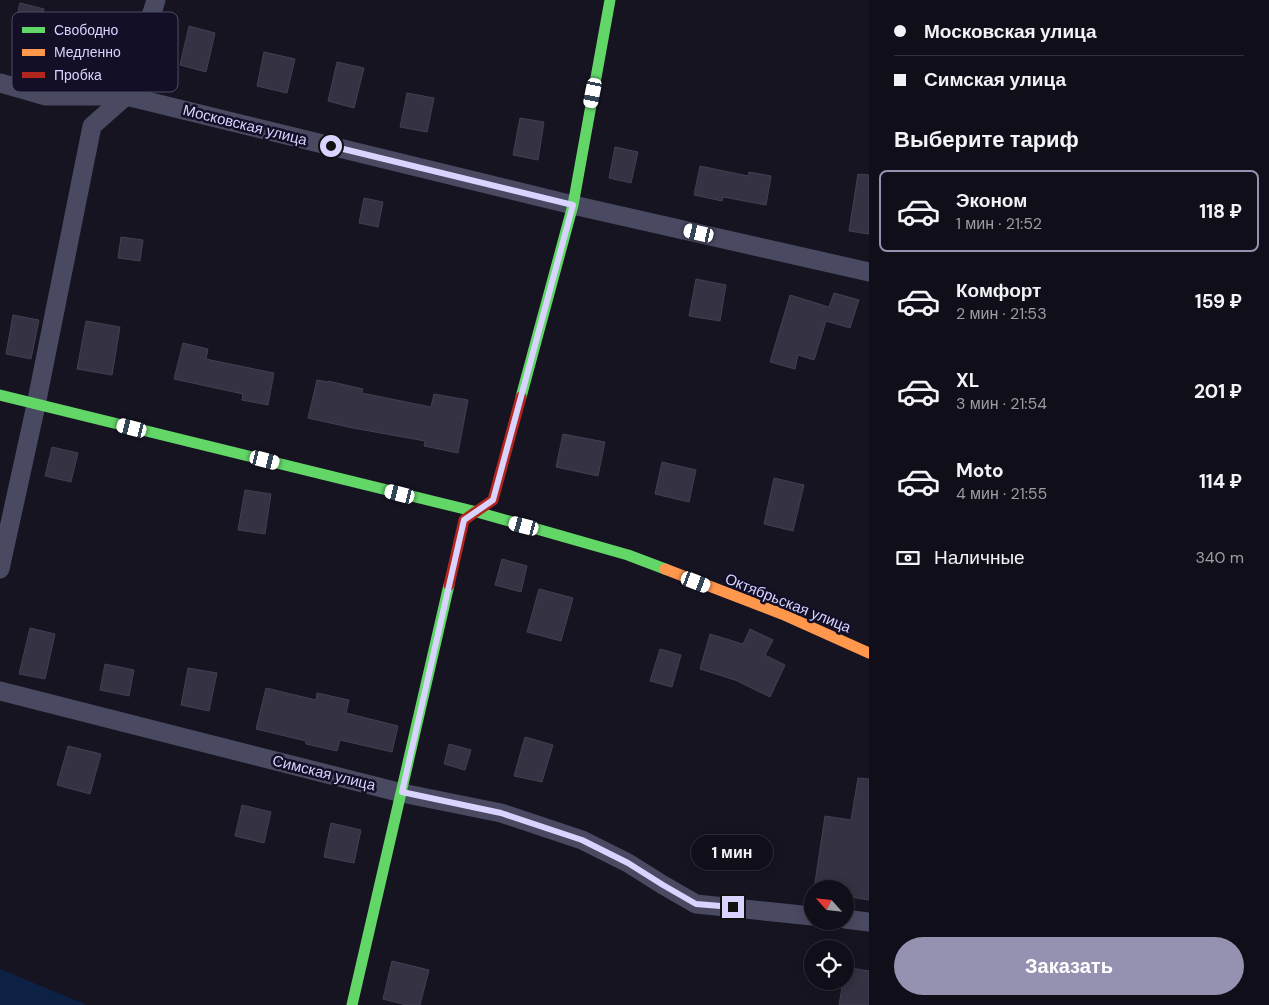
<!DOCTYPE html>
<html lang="ru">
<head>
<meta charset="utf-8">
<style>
	body { margin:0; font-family:"DM Sans",sans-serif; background:#1e1d26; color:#f1f3f6; height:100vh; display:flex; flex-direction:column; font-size:19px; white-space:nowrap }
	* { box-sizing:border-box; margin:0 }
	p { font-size:16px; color:#9c9ca2 }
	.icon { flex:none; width:28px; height:28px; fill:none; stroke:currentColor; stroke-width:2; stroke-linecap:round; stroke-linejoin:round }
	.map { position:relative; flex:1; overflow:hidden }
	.side { display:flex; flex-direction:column; background:#100f19; width:400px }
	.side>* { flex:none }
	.top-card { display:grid; align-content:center; height:110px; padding:0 25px; background:#100f19 }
	.needle { width:32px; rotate:297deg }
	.buttons { position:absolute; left:804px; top:880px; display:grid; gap:10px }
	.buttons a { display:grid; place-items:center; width:50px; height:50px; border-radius:50%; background:#100f19; box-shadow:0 2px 12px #0003,0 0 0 1px #302f38; font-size:25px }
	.end { position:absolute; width:22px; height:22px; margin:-11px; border:6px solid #d9d4ff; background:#111; box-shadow:0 0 0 2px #111 }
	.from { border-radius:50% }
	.bubble { position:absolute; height:35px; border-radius:18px; background:#100f19; box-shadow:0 2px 12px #0003,0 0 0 1px #302f38; font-size:16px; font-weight:700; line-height:35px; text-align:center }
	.car { position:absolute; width:15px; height:30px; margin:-15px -8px; border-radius:6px; box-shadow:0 0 4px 1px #0007; background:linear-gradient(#fff 24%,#345 0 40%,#fff 0 76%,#345 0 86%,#fff 0) }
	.top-card b { display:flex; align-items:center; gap:18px; height:48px; font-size:19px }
	.top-card b+b { border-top:1px solid #302f38 }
	.top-card i { width:12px; height:12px; background:#f1f3f6 }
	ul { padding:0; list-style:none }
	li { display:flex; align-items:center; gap:15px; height:82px; margin:0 10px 8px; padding:0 15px; border:2px solid transparent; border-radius:8px }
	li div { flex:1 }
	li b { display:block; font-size:19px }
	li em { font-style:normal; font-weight:700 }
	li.current { border-color:#9591b1 }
	li>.icon { width:45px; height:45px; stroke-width:1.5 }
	h2 { padding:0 25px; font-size:22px; line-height:60px }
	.pay { display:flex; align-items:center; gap:12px; height:55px; padding:0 25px; font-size:19px }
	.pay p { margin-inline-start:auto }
	.button { display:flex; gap:10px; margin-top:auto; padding:10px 25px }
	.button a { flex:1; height:58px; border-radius:30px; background:#9591b1; color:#fff; font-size:20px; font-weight:700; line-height:58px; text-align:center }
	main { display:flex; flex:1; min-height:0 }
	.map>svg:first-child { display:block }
	.water { fill:#0d2144 }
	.building { fill:#343243; stroke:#433f54 }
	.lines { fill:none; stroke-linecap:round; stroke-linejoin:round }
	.street { stroke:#4a4962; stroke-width:19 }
	.fast { stroke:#63d668; stroke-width:11 }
	.slow { stroke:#ff974d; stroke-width:11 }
	.jam { stroke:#b3261e; stroke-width:11 }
	.route { stroke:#d9d4ff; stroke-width:6 }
	.labels { text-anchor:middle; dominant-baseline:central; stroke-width:5; stroke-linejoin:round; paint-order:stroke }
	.street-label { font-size:15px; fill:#d9d4ff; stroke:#130f26 }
	.key { fill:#130f26; stroke:#4e4a67; stroke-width:1 }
	.key-label { font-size:14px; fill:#d9d4ff }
</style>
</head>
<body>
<main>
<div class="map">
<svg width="869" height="1005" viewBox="0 0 869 1005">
	<rect width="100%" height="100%" fill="#161421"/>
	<!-- water -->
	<polygon class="water" points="0,969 87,1005 0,1005"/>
	<!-- building -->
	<g class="building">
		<polygon points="20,3 44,9 38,34 14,28"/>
		<polygon points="189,26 215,33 206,72 180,65"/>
		<polygon points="264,52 295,59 287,93 257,86"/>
		<polygon points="337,62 364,68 354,108 328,101"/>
		<polygon points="407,93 434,98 427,132 400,127"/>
		<polygon points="520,118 544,122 538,160 513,155"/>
		<polygon points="615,147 638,152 631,183 609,178"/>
		<polygon points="700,166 748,176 749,172 771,176 766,205 723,197 722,201 694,195"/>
		<polygon points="858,174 869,175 869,234 849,231"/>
		<polygon points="364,198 383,202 378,227 359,223"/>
		<polygon points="121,237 143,240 140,261 118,258"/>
		<polygon points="696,279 726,285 720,321 689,316"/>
		<polygon points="834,293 859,300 850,328 826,321 814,360 798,355 795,369 770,362 790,295 829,307"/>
		<polygon points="13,315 39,320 31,359 6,354"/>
		<polygon points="86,321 120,327 112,375 77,369"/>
		<polygon points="183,343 208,349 206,359 274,373 268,405 242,400 243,394 174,379"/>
		<polygon points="317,380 328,382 328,381 363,389 362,393 431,407 434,394 468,400 458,453 424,446 425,441 353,428 308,418"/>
		<polygon points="563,434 605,442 598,476 556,467"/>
		<polygon points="52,447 78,453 71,482 45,476"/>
		<polygon points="662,462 696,470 689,502 655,494"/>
		<polygon points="774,478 804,485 793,531 764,524"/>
		<polygon points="245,490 271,494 265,534 238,530"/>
		<polygon points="502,559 527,566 521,592 495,585"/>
		<polygon points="539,589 573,598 561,641 527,632"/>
		<polygon points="30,628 55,634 45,679 19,674"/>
		<polygon points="750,629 773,640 765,655 785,665 770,697 735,680 700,669 710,634 743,644"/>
		<polygon points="660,649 681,655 672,687 650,681"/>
		<polygon points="105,664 134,670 129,696 100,690"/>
		<polygon points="188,668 217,673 209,711 181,705"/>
		<polygon points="266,688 316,700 317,693 349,700 346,713 398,726 392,752 340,740 337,751 306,744 306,741 256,729"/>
		<polygon points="525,737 553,745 542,782 514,776"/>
		<polygon points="449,744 471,750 465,770 444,764"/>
		<polygon points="68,746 101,754 90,794 57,785"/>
		<polygon points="858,778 869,779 869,900 845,896 845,889 814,889 825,816 851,820"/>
		<polygon points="242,805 271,812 264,843 235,836"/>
		<polygon points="331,823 361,830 354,863 324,857"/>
		<polygon points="392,961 429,970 420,1005 406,1005 383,999"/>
		<polygon points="845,967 869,971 869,1005 839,1005 843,981 845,981"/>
	</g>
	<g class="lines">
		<!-- street -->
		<g class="street">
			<polyline points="0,83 46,96 126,96 573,205 869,272"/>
			<polyline points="0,569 36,405 92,126 126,96 156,0"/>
			<polyline points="0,691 402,793 501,813 582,840 628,863 663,885 696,904 812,916"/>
			<polyline points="845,919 869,922"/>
		</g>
		<!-- fast -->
		<g class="fast">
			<polyline points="0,395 477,512 628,555 665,569"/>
			<polyline points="521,397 573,205 610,0"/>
			<polyline points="352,1005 449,585"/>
		</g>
		<!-- slow -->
		<polyline class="slow" points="665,569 782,614 869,653"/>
		<!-- jam -->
		<polyline class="jam" points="449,585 464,520 493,500 521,397"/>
	</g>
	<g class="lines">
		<!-- route -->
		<polyline class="route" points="331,146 573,205 493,500 464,520 402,792 501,813 582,840 628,863 663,885 696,904 733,907"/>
	</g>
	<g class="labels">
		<!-- street labels -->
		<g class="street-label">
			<text transform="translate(245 125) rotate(14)">Московская улица</text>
			<text transform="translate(788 603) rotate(22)">Октябрьская улица</text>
			<text transform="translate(324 773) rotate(14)">Симская улица</text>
		</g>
	</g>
	<!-- legend -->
	<rect x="12" y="12" width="166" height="80" rx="8" class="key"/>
	<rect x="22" y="27" width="23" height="6" fill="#63d668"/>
	<rect x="22" y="49" width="23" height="7" fill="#ff974d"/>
	<rect x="22" y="72" width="23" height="6" fill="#b3261e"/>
	<g class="key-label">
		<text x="54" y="35">Свободно</text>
		<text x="54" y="57">Медленно</text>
		<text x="54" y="80">Пробка</text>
	</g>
</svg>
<div class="buttons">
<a><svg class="needle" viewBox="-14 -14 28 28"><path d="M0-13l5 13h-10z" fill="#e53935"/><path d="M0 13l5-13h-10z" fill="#9c9ca2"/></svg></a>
<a><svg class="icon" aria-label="locate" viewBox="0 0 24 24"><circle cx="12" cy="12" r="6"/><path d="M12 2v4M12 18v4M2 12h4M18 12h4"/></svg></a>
</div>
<i class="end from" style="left:331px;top:146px"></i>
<i class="end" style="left:733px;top:907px"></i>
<div class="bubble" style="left:691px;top:835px;width:82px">1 мин</div>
<i class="car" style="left:593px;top:93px;rotate:191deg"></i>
<i class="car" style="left:699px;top:233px;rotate:283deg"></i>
<i class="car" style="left:132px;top:428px;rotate:284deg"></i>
<i class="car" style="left:265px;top:460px;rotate:104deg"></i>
<i class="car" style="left:400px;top:494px;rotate:284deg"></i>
<i class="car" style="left:524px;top:526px;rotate:285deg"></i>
<i class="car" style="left:696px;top:582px;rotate:111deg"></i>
</div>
<section class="side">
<div class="top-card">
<b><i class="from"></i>Московская улица</b>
<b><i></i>Симская улица</b>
</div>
<h2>Выберите тариф</h2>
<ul>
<li class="current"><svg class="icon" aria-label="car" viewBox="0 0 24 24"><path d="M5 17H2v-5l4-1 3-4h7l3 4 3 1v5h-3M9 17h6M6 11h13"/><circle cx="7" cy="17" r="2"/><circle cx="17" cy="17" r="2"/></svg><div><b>Эконом</b><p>1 мин · 21:52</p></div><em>118 ₽</em></li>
<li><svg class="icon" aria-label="car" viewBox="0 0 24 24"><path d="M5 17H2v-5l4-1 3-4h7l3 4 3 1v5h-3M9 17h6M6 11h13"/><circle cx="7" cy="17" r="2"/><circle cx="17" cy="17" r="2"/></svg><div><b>Комфорт</b><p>2 мин · 21:53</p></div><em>159 ₽</em></li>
<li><svg class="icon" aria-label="car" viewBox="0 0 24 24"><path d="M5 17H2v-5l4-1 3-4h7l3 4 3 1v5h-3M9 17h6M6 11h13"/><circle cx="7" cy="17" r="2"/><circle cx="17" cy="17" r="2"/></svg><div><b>XL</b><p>3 мин · 21:54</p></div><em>201 ₽</em></li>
<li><svg class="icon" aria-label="car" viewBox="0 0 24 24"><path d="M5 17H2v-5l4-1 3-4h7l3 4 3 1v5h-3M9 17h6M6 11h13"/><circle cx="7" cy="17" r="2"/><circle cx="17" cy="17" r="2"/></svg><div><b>Moto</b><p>4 мин · 21:55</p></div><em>114 ₽</em></li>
</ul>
<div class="pay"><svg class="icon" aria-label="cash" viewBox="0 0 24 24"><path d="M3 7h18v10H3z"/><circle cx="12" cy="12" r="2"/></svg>Наличные<p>340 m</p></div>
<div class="button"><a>Заказать</a></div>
</section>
</main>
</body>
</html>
